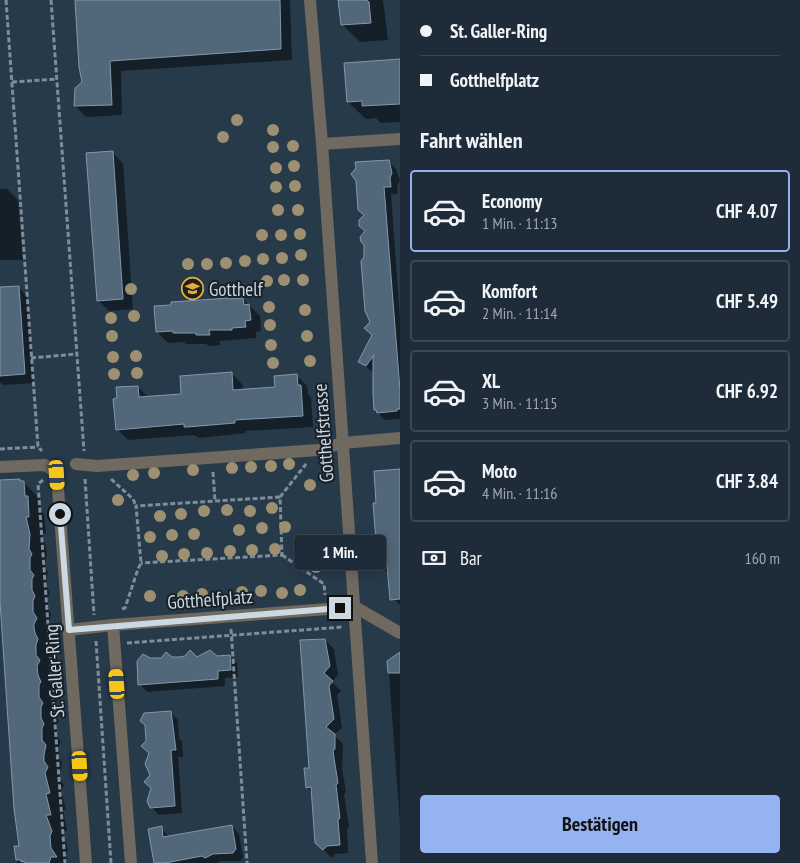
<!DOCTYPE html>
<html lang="de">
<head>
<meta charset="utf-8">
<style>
	body { margin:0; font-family:"PT Sans Narrow",sans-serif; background:#253440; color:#f1f3f6; height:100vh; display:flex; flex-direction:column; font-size:19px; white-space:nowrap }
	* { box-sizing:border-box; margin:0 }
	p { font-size:16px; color:#a0a7ae }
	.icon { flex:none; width:28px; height:28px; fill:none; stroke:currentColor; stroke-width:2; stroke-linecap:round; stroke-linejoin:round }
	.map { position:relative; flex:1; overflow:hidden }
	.drawer { display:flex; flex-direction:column; background:#1d2c38; width:400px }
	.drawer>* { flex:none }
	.banner { display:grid; align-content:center; height:110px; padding:0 20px; background:#1d2c38 }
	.end { position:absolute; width:22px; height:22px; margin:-11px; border:6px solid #ccd8e2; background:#111; box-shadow:0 0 0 2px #111 }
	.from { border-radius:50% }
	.bubble { position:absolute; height:35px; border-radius:5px; background:#1d2c38; box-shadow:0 2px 12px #0003,0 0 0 1px #3b4853; font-size:16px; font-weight:700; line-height:35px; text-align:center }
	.car { position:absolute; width:15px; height:30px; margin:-15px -8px; border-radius:6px; box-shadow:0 0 4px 1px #0007; background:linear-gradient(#f5c518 24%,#345 0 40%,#f5c518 0 76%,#345 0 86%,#f5c518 0) }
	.banner b { display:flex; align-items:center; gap:18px; height:48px; font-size:19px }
	.banner b+b { border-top:1px solid #3b4853 }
	.banner i { width:12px; height:12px; background:#f1f3f6 }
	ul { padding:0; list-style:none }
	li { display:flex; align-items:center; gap:15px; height:82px; margin:0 10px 8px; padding:0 10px; border:2px solid #3b4853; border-radius:5px }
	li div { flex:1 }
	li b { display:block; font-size:19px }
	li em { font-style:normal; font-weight:700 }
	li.on { border-color:#95b2f1 }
	li>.icon { width:45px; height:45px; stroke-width:1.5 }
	h2 { padding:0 20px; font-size:22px; line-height:60px }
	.pay { display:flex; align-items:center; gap:12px; height:55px; padding:0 20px; font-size:19px }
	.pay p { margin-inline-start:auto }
	.button { display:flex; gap:10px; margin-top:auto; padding:10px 20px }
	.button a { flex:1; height:58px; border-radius:5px; background:#95b2f1; color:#111; font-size:20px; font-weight:700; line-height:58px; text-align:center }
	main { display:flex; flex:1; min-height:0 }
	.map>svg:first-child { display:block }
	.shadow { fill:#0007 }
	.building { fill:#526779; stroke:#8298ac }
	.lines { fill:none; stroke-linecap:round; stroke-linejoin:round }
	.path { stroke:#7e8d9a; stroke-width:3; stroke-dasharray:5 2.5; stroke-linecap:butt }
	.minor { stroke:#6f695f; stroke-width:12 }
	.tree { fill:#9d9072 }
	.route { stroke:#ccd8e2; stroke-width:6 }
	.labels { text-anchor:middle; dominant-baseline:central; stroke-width:4; stroke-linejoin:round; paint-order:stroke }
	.poi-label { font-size:19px; fill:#ccd8e2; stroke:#182028; text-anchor:start }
	.street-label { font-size:19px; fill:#ccd8e2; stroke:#182028 }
</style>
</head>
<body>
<main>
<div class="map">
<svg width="400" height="863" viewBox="0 0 400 863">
	<rect width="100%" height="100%" fill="#273a4a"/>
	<!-- shadow -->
	<g class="shadow">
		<polygon points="77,0 290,0 292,60 121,71 122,115 86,117 75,106 84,82"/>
		<polygon points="341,0 383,0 388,40 360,42 343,25"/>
		<polygon points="400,60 400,122 381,123 376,118 366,119 348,102"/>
		<polygon points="112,152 123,163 133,309 109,311 98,300"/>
		<polygon points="388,161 396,169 400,181 397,186 398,194 391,194 400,319 400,419 385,420 375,410 374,373 359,361 373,336 365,258 365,215"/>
		<polygon points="0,189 7,189 18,200 23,260 0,260"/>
		<polygon points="18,287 27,296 34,383 3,385 0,382 0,288"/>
		<polygon points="243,299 260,316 261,331 256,332 256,338 220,341 220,345 209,346 206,344 186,344 184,342 168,343 157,332 231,300"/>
		<polygon points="231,373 242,384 243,390 276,388 296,375 307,386 308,394 311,397 313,427 245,431 246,433 199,438 194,435 128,440 117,429 138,387 148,397 183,395"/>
		<polygon points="400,470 400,605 391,596 389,575 380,565 377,504"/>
		<polygon points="0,482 23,482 40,499 41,510 44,514 46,533 42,534 47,552 45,567 48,572 47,576 47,588 50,593 48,597 48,608 51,614 50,618 50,630 53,635 50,641 51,651 55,657 52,662 53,673 56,678 53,684 54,693 58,699 56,703 56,715 59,721 57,724 57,736 61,742 59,745 59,758 62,763 60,773 60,779 64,785 61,790 66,810 63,810 67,831 62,831 68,849 66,854 67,863 17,863 16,847 20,847 0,586"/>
		<polygon points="325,640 334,649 338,675 332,682 341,691 337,695 342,728 334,735 343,744 342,768 346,792 344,794 349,827 347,829 348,853 335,854 332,858 316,843 312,793 307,787 311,769"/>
		<polygon points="229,656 237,663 238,677 225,678 225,686 147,692 140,684 149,659"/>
		<polygon points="388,661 400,661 400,824"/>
		<polygon points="170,712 178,720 179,739 182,741 183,757 178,757 182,813 159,815 151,807 153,788 151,776"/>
		<polygon points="232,826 239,834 243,857 240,861 221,861 217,863 156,863 161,828 169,837"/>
	</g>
	<!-- building -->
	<g class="building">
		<polygon points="75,0 280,0 281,49 110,61 112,105 74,106 75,88 82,82 79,67"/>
		<polygon points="338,0 367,0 369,2 371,23 341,25"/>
		<polygon points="400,59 400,104 362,106 362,101 347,102 344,63"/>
		<polygon points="113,151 123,299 97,301 86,153"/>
		<polygon points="389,160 392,173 390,178 391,187 384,187 400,390 400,409 397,409 397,411 377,413 376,410 374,410 373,393 373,357 374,355 366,366 358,362 372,335 364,328 370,322 365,311 361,261 364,257 364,245 361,242 360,237 365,231 359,226 359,220 364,215 358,210 356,181 351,174 356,168 355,162"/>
		<polygon points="19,286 25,374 0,376 0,287"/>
		<polygon points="230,298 230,299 243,298 244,305 249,304 251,320 245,321 246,327 232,328 232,330 209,330 210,335 196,335 196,333 173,333 173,331 156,332 154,306 171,305 171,302"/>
		<polygon points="232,372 233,390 275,387 274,376 297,374 298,385 301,385 303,416 235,420 235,423 187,427 184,427 184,424 116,430 113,399 117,398 116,387 138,386 139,397 181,394 180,376"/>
		<polygon points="400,469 400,599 390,600 387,565 378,566 373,503 376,503 374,471"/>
		<polygon points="20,479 20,481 24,481 25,496 28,496 29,517 26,517 30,534 29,549 32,554 30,558 30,570 34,575 32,579 32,590 35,596 33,601 33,612 37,618 34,624 34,628 35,633 38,639 36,645 36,655 40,660 37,666 38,675 41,682 39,685 39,697 43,703 41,707 41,718 44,724 42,728 42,740 46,745 44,755 44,761 48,767 45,773 50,793 46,794 51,815 46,815 52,831 50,836 51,848 57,857 51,857 49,863 24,863 24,861 21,862 21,860 16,860 14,846 19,846 14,809 0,602 0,480"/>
		<polygon points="325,639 330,666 324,673 333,681 329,686 334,719 326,727 335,734 335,749 333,750 334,758 338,783 336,785 340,818 338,820 340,845 327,846 323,850 315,843 311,787 306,788 304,768 309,768 300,640"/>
		<polygon points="190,650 197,657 210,650 217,656 230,655 231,670 218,671 218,679 138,685 137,661 143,654 150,658 161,658 166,652 172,657 179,657 185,656"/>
		<polygon points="400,652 400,673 388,673 387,661"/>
		<polygon points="171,711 176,750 171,750 175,806 150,808 147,801 151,788 144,782 150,775 145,764 149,753 141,746 146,741 145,725 140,721 144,713"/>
		<polygon points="232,825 236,849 233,853 213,854 205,858 202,856 165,863 154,863 148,829 162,826 163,837"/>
	</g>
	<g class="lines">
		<!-- path -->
		<g class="path">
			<polyline points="6,0 38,447 42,451"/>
			<polyline points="51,0 84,451"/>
			<polyline points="12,82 57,79"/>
			<polyline points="31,358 77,354"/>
			<polyline points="0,449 38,447"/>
			<polyline points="213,472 215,501"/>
			<polyline points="85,479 94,615"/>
			<polyline points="111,479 133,499 136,506"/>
			<polyline points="43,480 38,484 65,863"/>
			<polyline points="280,497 306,464"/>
			<polyline points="282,555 324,584 325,595"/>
			<polyline points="122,609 125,608 138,569 141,563 136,506 280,497 282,555 141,563"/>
			<polyline points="231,629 247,863"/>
			<polyline points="96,641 111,863"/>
			<polyline points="127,643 343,627"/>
		</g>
		<!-- minor -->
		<g class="minor">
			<polyline points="310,0 322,144 372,863"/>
			<polyline points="322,144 400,139"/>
			<polyline points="76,464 97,466 318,450 343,443 400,438"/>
			<polyline points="0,467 45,465 51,469 57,475 86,863"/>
			<polyline points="113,625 131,863"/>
			<polyline points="69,630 113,625 355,607 400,633"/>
		</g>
	</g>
	<!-- trees -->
	<g class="tree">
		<circle cx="237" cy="120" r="6"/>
		<circle cx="273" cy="130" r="6"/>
		<circle cx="223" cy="137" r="6"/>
		<circle cx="293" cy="146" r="6"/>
		<circle cx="273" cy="147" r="6"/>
		<circle cx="294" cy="166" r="6"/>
		<circle cx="276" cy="168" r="6"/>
		<circle cx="295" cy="186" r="6"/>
		<circle cx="276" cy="187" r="6"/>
		<circle cx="278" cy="210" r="6"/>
		<circle cx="298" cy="210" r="6"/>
		<circle cx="300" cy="234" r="6"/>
		<circle cx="262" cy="235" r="6"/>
		<circle cx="281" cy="235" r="6"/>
		<circle cx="301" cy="255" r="6"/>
		<circle cx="282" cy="258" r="6"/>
		<circle cx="263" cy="259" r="6"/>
		<circle cx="245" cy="261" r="6"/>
		<circle cx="226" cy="263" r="6"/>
		<circle cx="188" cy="264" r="6"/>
		<circle cx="207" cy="264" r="6"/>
		<circle cx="284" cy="280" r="6"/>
		<circle cx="303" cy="280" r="6"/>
		<circle cx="267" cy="281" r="6"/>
		<circle cx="131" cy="289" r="6"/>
		<circle cx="269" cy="307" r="6"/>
		<circle cx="305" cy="310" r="6"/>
		<circle cx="134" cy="316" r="6"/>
		<circle cx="111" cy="318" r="6"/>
		<circle cx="270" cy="325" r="6"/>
		<circle cx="112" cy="336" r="6"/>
		<circle cx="307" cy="336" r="6"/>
		<circle cx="271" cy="345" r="6"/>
		<circle cx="136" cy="356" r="6"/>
		<circle cx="113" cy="357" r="6"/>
		<circle cx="310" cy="361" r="6"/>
		<circle cx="273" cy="363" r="6"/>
		<circle cx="137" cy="373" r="6"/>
		<circle cx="114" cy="374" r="6"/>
		<circle cx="289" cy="464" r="6"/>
		<circle cx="271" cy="466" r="6"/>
		<circle cx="251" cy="467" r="6"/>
		<circle cx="232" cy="468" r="6"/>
		<circle cx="193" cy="470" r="6"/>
		<circle cx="154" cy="473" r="6"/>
		<circle cx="133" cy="475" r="6"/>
		<circle cx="310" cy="485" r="6"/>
		<circle cx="118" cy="500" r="6"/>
		<circle cx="272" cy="508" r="6"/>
		<circle cx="227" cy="510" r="6"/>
		<circle cx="204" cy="511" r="6"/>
		<circle cx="250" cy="511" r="6"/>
		<circle cx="181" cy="514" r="6"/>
		<circle cx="160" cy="516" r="6"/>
		<circle cx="285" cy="527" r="6"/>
		<circle cx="262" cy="528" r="6"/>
		<circle cx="239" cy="530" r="6"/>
		<circle cx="194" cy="534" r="6"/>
		<circle cx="172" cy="535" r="6"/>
		<circle cx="150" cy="537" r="6"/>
		<circle cx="275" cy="549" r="6"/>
		<circle cx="252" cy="550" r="6"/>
		<circle cx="230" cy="551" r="6"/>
		<circle cx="207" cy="553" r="6"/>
		<circle cx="184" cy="554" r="6"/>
		<circle cx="162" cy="556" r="6"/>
		<circle cx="316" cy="567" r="6"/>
		<circle cx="300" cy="590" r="6"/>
		<circle cx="261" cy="591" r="6"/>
		<circle cx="242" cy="592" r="6"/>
		<circle cx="282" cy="593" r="6"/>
		<circle cx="202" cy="594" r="6"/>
		<circle cx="150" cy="596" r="6"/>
		<circle cx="183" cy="596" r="6"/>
	</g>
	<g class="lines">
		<!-- route -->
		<polyline class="route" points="60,514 69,630 340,608"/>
	</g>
	<!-- icons -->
	<defs>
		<symbol id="school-ring" viewBox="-11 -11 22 22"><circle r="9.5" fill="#182028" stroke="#e6ac36" stroke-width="1.5"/><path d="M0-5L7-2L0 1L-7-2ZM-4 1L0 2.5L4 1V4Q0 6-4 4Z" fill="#e6ac36"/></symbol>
	</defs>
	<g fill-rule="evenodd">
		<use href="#school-ring" x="180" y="276" width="25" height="25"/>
	</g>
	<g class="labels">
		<!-- poi labels -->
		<g class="poi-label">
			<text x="209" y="289">Gotthelf</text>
		</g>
		<!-- street labels -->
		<g class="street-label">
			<text transform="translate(323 433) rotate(-94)">Gotthelfstrasse</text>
			<text transform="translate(210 599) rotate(-4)">Gotthelfplatz</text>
			<text transform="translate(54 671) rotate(-94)">St. Galler-Ring</text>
		</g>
	</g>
</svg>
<i class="end from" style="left:60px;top:514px"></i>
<i class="end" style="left:340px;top:608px"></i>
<div class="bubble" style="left:294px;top:535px;width:92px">1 Min.</div>
<i class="car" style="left:57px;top:475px;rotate:176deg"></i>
<i class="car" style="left:117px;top:684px;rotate:356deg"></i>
<i class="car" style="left:80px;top:766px;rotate:176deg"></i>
</div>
<section class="drawer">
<div class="banner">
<b><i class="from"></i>St. Galler-Ring</b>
<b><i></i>Gotthelfplatz</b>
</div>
<h2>Fahrt wählen</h2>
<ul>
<li class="on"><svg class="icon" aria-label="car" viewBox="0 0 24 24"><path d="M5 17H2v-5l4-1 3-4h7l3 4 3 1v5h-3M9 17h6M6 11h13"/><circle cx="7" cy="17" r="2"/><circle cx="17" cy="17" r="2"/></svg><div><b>Economy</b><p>1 Min. · 11:13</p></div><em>CHF 4.07</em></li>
<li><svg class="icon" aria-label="car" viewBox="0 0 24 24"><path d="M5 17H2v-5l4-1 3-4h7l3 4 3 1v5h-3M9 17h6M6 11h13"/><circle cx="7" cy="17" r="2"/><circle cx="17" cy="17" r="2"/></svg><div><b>Komfort</b><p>2 Min. · 11:14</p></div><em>CHF 5.49</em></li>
<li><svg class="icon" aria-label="car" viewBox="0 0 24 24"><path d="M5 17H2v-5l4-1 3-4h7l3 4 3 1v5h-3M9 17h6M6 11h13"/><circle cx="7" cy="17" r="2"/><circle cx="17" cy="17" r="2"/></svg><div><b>XL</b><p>3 Min. · 11:15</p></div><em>CHF 6.92</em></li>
<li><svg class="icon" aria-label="car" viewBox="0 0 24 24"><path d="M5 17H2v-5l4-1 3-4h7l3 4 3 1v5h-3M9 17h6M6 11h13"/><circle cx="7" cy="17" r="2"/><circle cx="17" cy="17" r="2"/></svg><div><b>Moto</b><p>4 Min. · 11:16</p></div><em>CHF 3.84</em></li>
</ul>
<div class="pay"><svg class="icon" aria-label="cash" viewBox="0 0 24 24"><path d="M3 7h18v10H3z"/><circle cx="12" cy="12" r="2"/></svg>Bar<p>160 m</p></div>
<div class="button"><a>Bestätigen</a></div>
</section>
</main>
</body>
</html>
